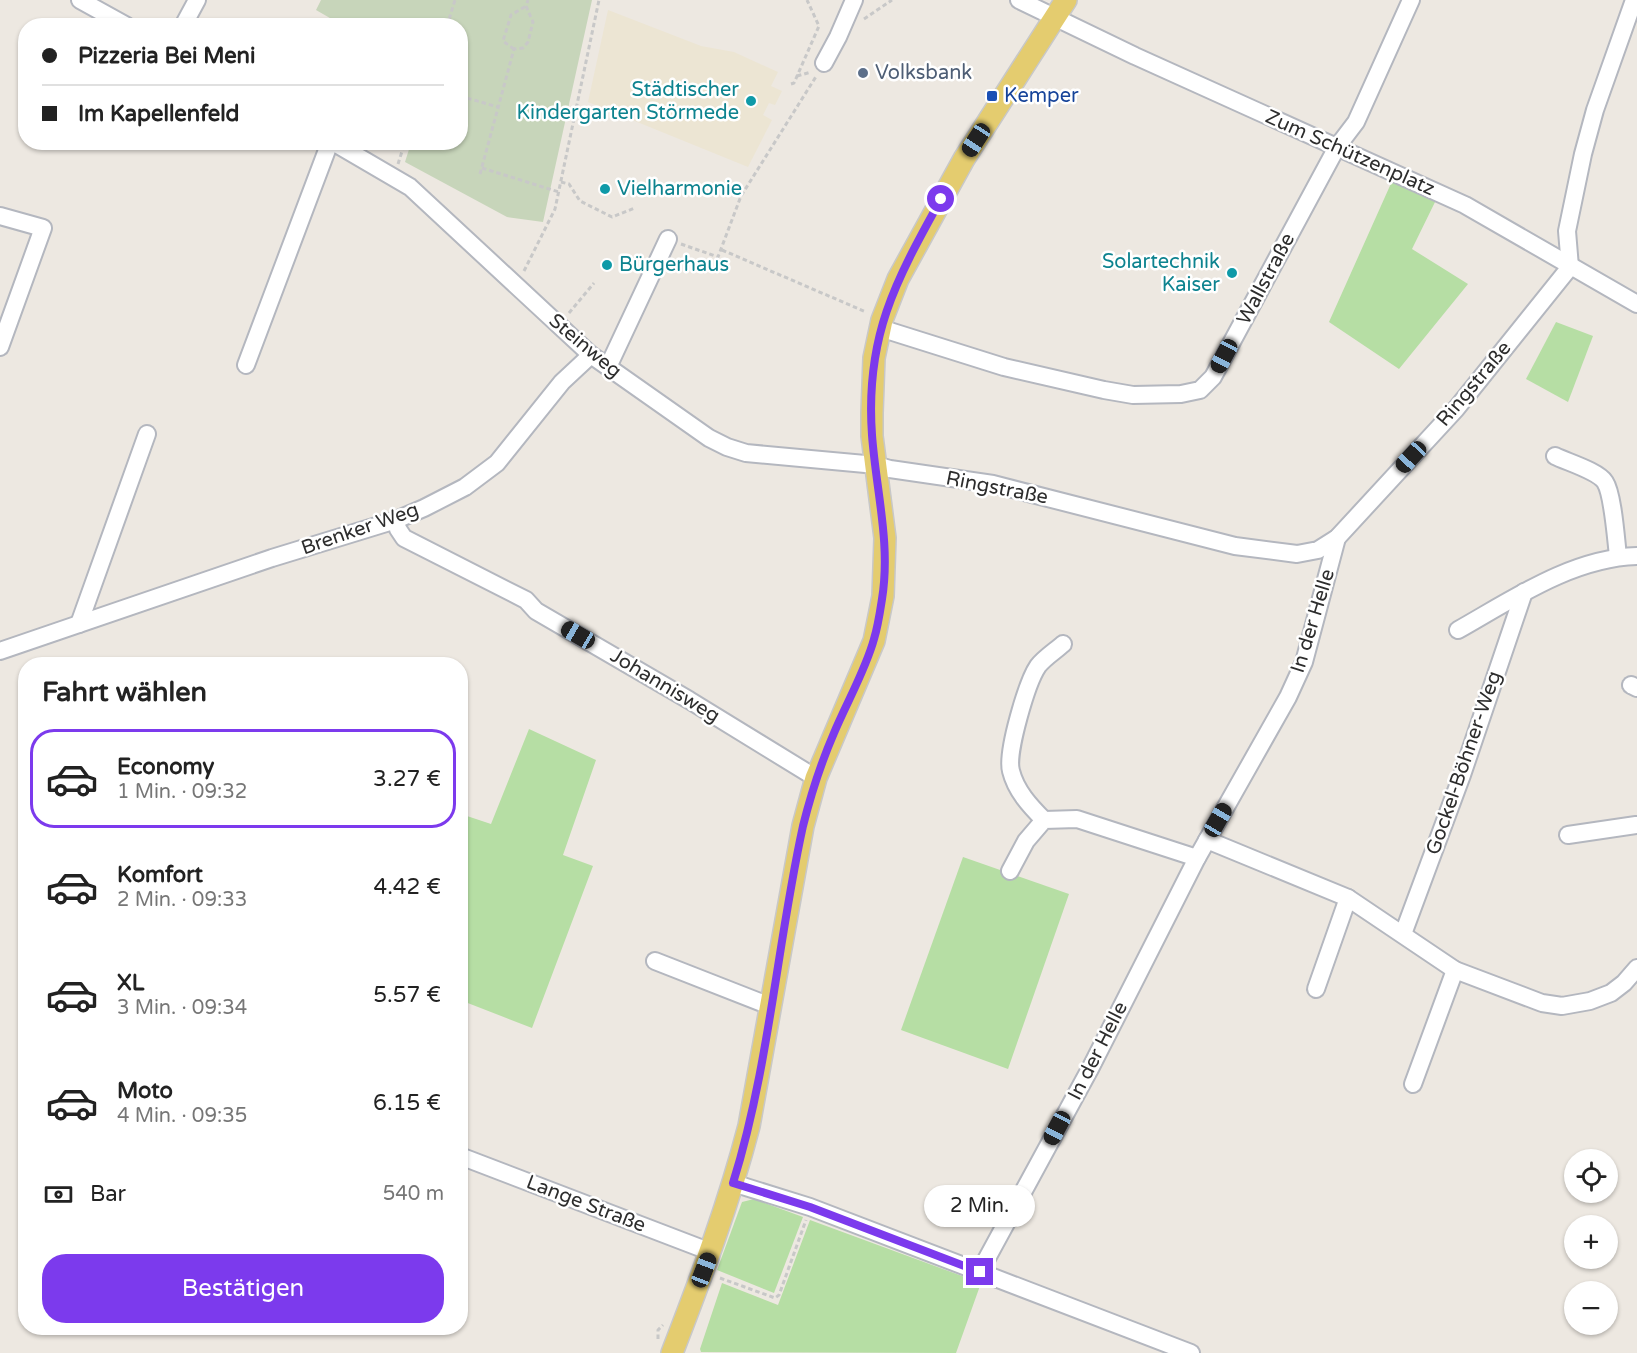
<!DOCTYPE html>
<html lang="de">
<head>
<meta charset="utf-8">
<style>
	body { margin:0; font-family:"Varela Round",sans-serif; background:#f6f6f6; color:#222; height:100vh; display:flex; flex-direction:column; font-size:22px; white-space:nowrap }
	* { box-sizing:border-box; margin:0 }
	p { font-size:20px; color:#767676 }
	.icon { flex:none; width:33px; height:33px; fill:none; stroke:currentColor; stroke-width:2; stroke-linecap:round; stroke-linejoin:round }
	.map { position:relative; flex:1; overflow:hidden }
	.side { position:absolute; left:18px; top:657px; width:450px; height:678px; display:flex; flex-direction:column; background:#fff; border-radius:24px; box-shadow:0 2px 4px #0004 }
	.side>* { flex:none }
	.banner { position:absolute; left:18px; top:18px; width:450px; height:132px; border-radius:24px; box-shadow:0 2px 4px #0004; display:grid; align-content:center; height:132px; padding:0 24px; background:#fff }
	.fabs { position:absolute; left:1564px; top:1149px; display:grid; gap:12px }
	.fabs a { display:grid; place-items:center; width:54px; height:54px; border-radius:50%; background:#fff; box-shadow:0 2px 4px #0004; font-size:30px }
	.end { position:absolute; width:27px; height:27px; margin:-14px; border:8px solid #7c3aed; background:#fff; box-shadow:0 0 0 3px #fff }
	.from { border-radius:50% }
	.bubble { position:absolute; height:42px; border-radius:21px; background:#fff; box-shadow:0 2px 4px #0004; font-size:20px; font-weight:600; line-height:42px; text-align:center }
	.car { position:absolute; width:18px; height:36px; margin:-18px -9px; border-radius:8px; box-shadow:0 0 4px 2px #0007; background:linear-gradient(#222 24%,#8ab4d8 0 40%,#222 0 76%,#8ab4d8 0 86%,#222 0) }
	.banner b { display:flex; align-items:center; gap:21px; height:57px; font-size:22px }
	.banner b+b { border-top:2px solid #e0e0e0 }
	.banner i { width:15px; height:15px; background:#222 }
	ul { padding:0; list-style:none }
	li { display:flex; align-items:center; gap:18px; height:99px; margin:0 12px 9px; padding:0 12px; border:3px solid transparent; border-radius:24px }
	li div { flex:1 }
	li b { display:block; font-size:22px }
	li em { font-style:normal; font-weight:600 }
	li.active { border-color:#7c3aed }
	li>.icon { width:54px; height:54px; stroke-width:1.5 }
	h2 { padding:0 24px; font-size:27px; line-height:72px }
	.pay { display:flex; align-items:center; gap:15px; height:66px; padding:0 24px; font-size:22px }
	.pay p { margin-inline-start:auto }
	.cta { display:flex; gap:12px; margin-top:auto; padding:12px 24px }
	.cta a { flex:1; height:69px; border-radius:24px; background:#7c3aed; color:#fff; font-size:24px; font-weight:600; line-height:69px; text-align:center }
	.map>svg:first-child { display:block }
	.education { fill:#ece5d3 }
	.green { fill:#b6dea4 }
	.cemetery { fill:#c7d5ba }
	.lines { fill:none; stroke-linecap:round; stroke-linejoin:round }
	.minor-casing { stroke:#b4b7bf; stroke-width:20 }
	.major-casing { stroke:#c8c8c8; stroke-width:24 }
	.path { stroke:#c8c8c8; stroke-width:3; stroke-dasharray:4.5 3; stroke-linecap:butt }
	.minor { stroke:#fff; stroke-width:16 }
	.major { stroke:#e4cc6f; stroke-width:21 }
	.route { stroke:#7c3aed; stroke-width:8 }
	.service-dot { fill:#5c6f8a; stroke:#fff; stroke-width:2 }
	.transit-dot { fill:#1a4fb4; stroke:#fff; stroke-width:2 }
	.culture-dot { fill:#0f9aa8; stroke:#fff; stroke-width:2 }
	.labels { text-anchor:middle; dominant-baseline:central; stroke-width:5; stroke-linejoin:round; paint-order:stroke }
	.service-label { font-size:20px; fill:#4e5e75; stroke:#fff; text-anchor:start }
	.culture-label { font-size:20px; fill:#0d838f; stroke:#fff; text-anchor:end }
	.transit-label { font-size:20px; fill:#164399; stroke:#fff; text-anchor:start }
	.street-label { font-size:20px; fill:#2d2d2d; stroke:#fff }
</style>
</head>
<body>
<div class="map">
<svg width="1637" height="1353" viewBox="0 0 1637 1353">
	<rect width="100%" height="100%" fill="#ede8e1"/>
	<!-- education -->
	<polygon class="education" points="608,10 701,46 734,52 778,72 771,86 782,91 775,105 769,103 763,115 772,120 748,167 588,102"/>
	<!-- green -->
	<g class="green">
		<polygon points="1393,179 1436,200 1412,249 1468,284 1399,369 1329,322"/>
		<polygon points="1556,322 1593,336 1568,402 1526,379"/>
		<polygon points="529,729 596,760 563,855 593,866 532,1028 460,1000 461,814 491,824"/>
		<polygon points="963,857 1069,894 1008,1069 901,1030"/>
		<polygon points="754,1199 803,1217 774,1293 717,1270 742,1202"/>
		<polygon points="810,1220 981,1283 956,1353 701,1352 700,1349 722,1283 778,1305"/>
	</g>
	<!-- cemetery -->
	<polygon class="cemetery" points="321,0 592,0 543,222 507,217 405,162 411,143 460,142 460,26 342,25 316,10"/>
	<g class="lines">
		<defs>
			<g id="minor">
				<polyline points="80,0 127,26"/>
				<polyline points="1019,0 1135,56 1465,205 1637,304"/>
				<polyline points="183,26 197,0"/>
				<polyline points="824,63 838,37 854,0"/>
				<polyline points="333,142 410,187 591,355 709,438 727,447 746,453 876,465 890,469 993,484 1235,546 1297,554 1318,550 1337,538 1456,409 1570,267 1567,231 1583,154 1595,110 1634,0"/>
				<polyline points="0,216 43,228 0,347"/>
				<polyline points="880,328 1004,367 1104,390 1133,395 1181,394 1200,390 1213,377 1337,147 1356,122 1411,0"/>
				<polyline points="246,365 330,142"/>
				<polyline points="608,367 668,239"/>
				<path d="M1555 456C1567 462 1598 471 1605 482 1613 494 1616 540 1618 556"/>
				<polyline points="396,520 398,529 404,538 526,600 536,611 689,700 816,778"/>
				<polyline points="79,624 147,434"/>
				<path d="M1458 630C1513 599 1572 558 1637 556"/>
				<polyline points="0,651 272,558 396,520 424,508 465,487 497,463 562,382 591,355"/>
				<polyline points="1631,685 1637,688"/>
				<path d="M1044 820C1030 806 1016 791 1011 771 1006 753 1027 682 1038 666 1044 658 1055 651 1063 644"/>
				<polyline points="1568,835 1636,825"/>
				<polyline points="1207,840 1348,898 1455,970 1542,1003 1562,1006 1590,1001 1611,993 1624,983 1637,968"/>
				<polyline points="1010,871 1026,841 1044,820 1077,819 1197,858"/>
				<polyline points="1403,934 1462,775 1524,592"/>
				<polyline points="655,961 770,1006"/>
				<polyline points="1316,989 1348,898"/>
				<polyline points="1413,1084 1455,970"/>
				<polyline points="460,1156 711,1252"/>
				<polyline points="733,1183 810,1207 1191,1353"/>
				<polyline points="979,1273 1091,1067 1197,858 1288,697 1304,662 1337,538"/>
			</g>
			<path id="major" d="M672 1353C701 1278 729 1203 749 1126L803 826 816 778 874 641 883 596 885 538 872 436V413L874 358 882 320 898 279 964 159 1066 0"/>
		</defs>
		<!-- minor casing -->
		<use href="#minor" class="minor-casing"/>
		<!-- major casing -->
		<use href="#major" class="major-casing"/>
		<!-- path -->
		<g class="path">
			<polyline points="864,19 892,0"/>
			<polyline points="447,26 455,0"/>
			<polyline points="514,49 503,41 511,15 526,6"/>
			<polyline points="797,76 811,72"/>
			<polyline points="791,84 794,83 819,26 807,0"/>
			<polyline points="460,96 498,107"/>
			<polyline points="398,164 405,142"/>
			<polyline points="482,168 559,192"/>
			<polyline points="480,174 514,49 523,48 528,42 533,22 526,6 528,0"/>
			<polyline points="561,182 569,184 580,201 612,217 635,208"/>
			<polyline points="681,244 718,257 741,196 817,75"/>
			<polyline points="722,250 866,312"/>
			<polyline points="524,271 555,209 599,0"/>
			<polyline points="569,313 594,283"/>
			<polyline points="720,1278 775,1298 779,1295 806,1220"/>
			<polyline points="658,1339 658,1330 663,1325"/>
		</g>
		<!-- minor -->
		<use href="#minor" class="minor"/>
		<!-- major -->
		<use href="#major" class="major"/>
	</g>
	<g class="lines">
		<!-- route -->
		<path class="route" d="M941 199C895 282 865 337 872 435 876 490 891 544 882 599 880 612 878 626 874 639 866 669 846 704 834 733 821 763 811 794 803 826 777 944 769 1068 733 1183L810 1207 980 1272"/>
	</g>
	<!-- markers -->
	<circle class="service-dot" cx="863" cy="73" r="6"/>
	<rect class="transit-dot" x="986" y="90" width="12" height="12" rx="3"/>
	<g class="culture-dot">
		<circle cx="751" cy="101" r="6"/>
		<circle cx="605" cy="189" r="6"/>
		<circle cx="607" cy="265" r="6"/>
		<circle cx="1232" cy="273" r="6"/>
	</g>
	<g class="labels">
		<!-- service labels -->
		<g class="service-label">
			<text x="875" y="73">Volksbank</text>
		</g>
		<!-- culture labels -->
		<g class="culture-label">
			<text x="739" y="90">Städtischer<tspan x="739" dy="23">Kindergarten Störmede</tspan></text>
			<text x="617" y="189" text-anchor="start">Vielharmonie</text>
			<text x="1220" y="262">Solartechnik<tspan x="1220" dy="23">Kaiser</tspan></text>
			<text x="619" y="265" text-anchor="start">Bürgerhaus</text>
		</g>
		<!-- transit labels -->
		<g class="transit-label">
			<text x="1004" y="96">Kemper</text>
		</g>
		<!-- street labels -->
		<g class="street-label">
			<text transform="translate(1350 153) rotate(24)">Zum Schützenplatz</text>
			<text transform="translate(1266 279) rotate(-62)">Wallstraße</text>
			<text transform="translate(585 346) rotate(40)">Steinweg</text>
			<text transform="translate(1474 384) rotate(-50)">Ringstraße</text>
			<text transform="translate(997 488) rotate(11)">Ringstraße</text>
			<text transform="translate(360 529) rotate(-19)">Brenker Weg</text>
			<text transform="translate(1313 621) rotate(-73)">In der Helle</text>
			<text transform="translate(665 686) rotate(31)">Johannisweg</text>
			<text transform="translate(1464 763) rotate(-71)">Gockel-Böhner-Weg</text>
			<text transform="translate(1098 1051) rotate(-63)">In der Helle</text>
			<text transform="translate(586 1204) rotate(21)">Lange Straße</text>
		</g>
	</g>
</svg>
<div class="fabs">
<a><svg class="icon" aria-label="locate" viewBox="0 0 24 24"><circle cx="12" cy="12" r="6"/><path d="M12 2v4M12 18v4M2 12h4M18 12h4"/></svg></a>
<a>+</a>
<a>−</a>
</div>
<i class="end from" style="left:941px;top:199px"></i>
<i class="end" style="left:980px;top:1272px"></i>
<div class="bubble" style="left:924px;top:1185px;width:111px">2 Min.</div>
<i class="car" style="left:976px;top:140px;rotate:213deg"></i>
<i class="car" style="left:1224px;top:356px;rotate:208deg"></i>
<i class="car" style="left:1411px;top:457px;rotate:223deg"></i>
<i class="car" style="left:578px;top:635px;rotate:300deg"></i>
<i class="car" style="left:1218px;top:820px;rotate:30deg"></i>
<i class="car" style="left:1057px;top:1128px;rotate:208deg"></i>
<i class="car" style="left:704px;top:1270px;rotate:21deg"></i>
<div class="banner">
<b><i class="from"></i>Pizzeria Bei Meni</b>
<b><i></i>Im Kapellenfeld</b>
</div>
<section class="side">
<h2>Fahrt wählen</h2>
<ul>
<li class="active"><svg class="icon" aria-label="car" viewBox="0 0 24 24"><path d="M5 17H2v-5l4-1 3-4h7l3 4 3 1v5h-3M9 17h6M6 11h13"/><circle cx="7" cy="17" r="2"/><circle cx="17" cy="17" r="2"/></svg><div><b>Economy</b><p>1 Min. · 09:32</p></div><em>3.27 €</em></li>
<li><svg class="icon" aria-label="car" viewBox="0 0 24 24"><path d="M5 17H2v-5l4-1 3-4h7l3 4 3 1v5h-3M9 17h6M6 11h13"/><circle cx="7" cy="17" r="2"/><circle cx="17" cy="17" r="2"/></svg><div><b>Komfort</b><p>2 Min. · 09:33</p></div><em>4.42 €</em></li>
<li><svg class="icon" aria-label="car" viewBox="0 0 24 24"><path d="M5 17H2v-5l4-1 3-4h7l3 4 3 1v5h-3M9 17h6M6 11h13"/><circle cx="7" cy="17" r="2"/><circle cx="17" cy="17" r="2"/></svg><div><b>XL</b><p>3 Min. · 09:34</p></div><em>5.57 €</em></li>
<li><svg class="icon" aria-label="car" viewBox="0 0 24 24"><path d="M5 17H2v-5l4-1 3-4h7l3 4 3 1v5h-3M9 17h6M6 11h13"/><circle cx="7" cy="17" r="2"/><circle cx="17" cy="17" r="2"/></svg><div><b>Moto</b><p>4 Min. · 09:35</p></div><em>6.15 €</em></li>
</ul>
<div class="pay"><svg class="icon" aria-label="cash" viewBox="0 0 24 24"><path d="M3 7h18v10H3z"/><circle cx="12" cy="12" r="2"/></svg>Bar<p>540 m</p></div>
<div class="cta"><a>Bestätigen</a></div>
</section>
</div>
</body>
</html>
